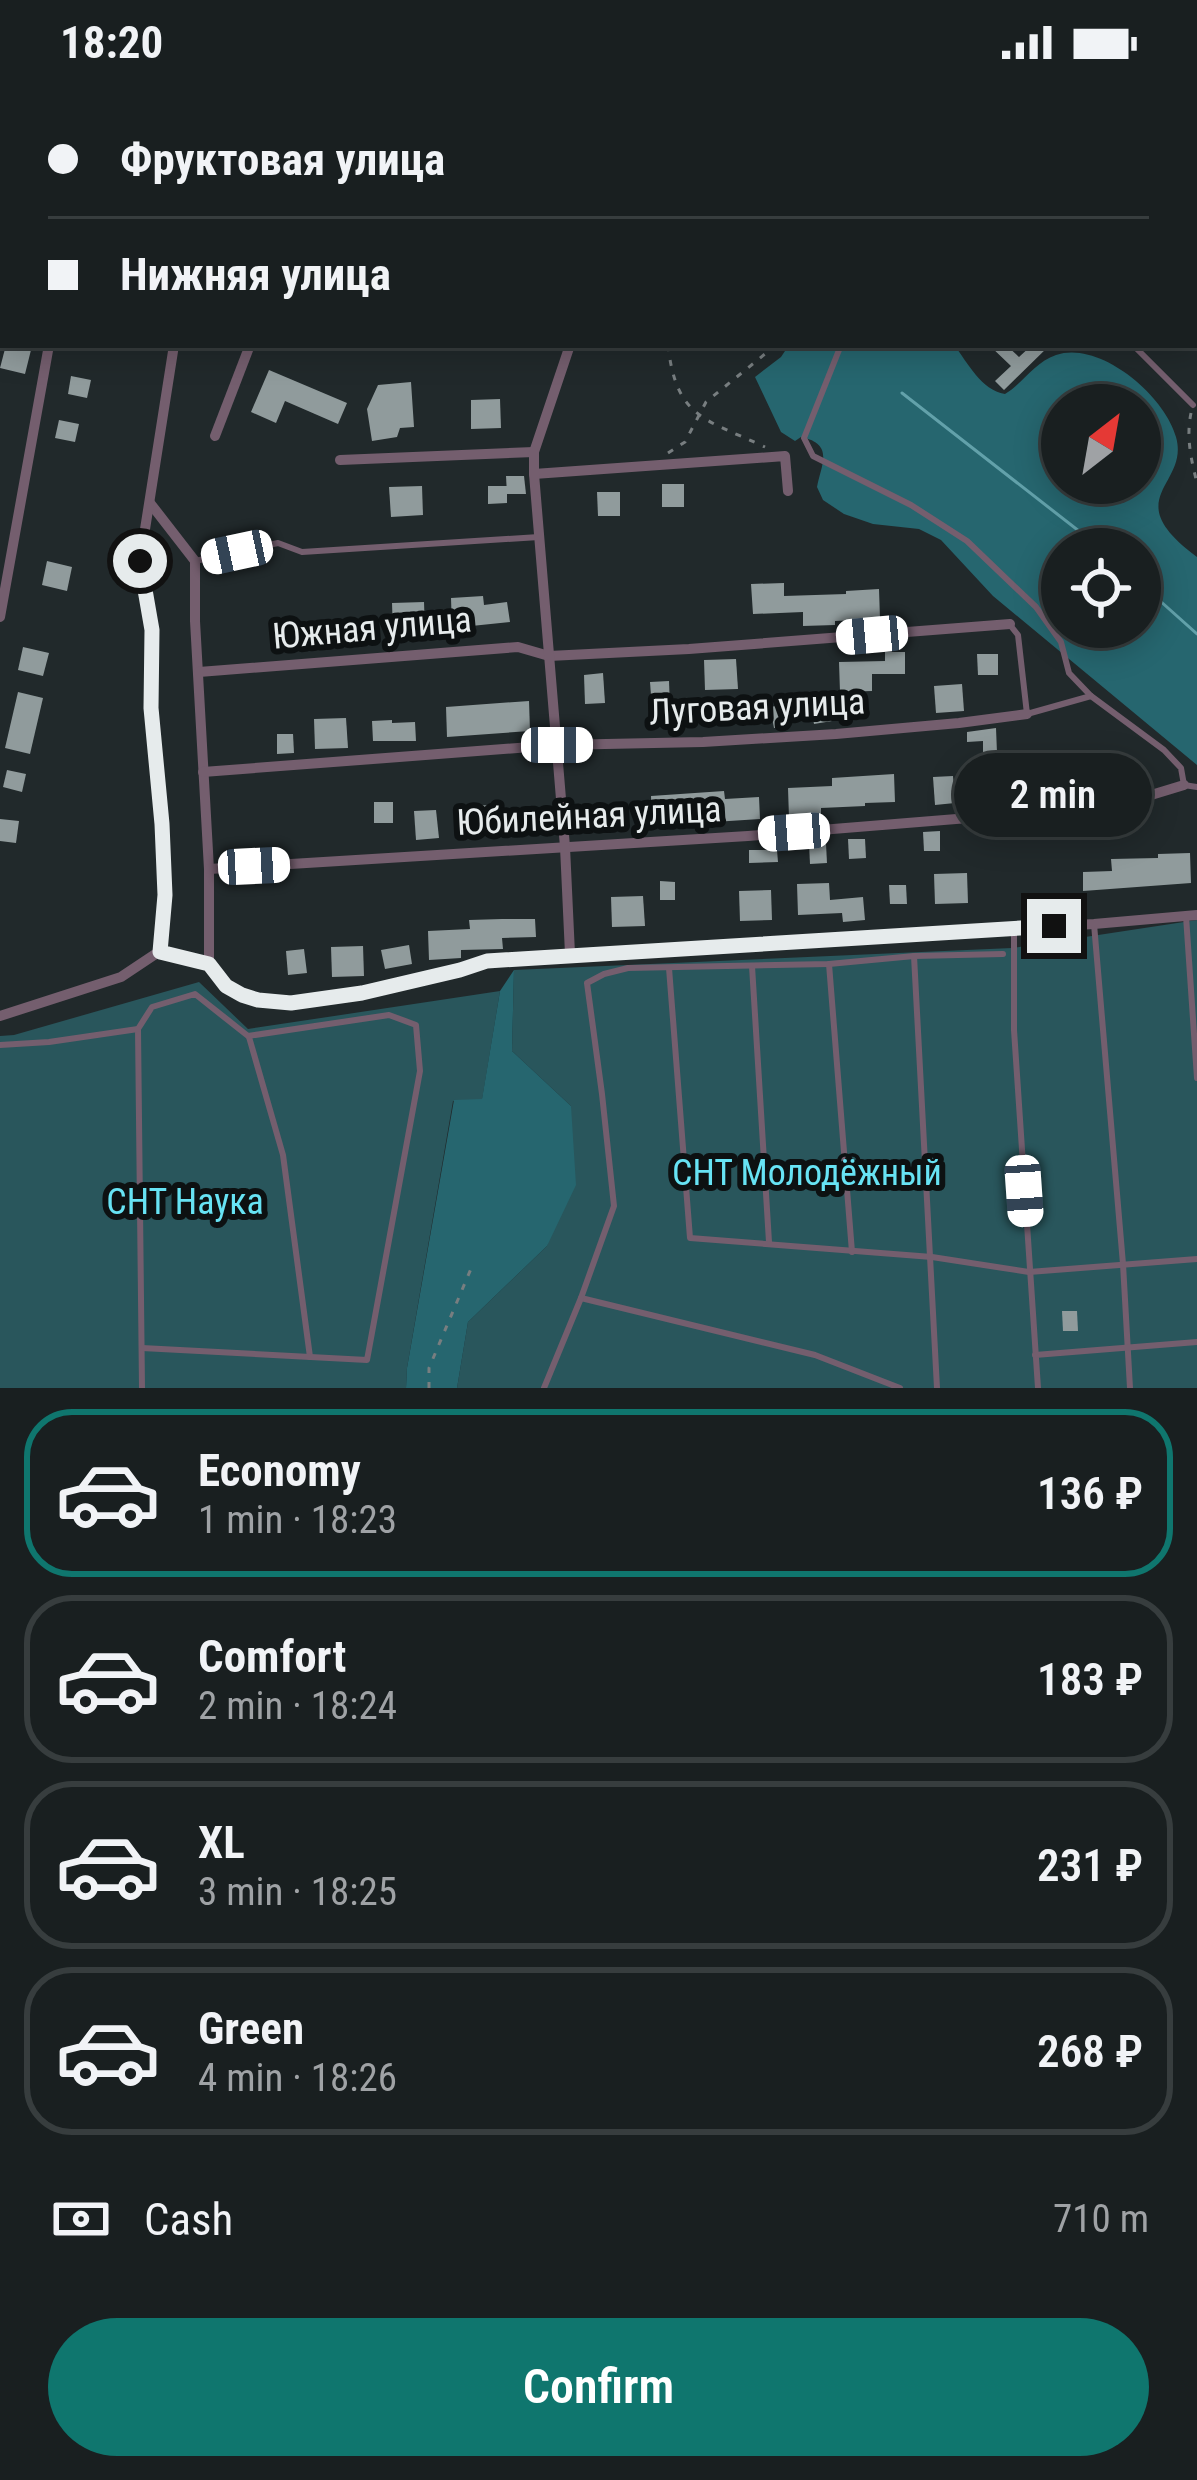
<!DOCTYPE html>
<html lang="en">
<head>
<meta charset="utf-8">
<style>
	body { margin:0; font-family:"Roboto Condensed",sans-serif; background:#262c2d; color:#f1f3f6; height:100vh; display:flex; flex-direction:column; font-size:45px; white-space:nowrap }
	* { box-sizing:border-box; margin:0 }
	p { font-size:39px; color:#9fa2a5 }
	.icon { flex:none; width:66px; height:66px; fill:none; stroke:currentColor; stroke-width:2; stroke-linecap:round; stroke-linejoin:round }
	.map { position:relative; height:1304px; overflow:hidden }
	.drawer { display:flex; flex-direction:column; background:#191f20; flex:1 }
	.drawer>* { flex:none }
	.banner { position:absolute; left:0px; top:0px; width:1197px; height:264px; box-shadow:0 6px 30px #0003,0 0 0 3px #373d3e; display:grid; align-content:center; height:264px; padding:0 48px; background:#191f20 }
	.needle { width:78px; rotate:31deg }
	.tools { position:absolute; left:1041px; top:300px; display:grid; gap:24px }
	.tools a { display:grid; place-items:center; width:120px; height:120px; border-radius:50%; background:#191f20; box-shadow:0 6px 30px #0003,0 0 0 3px #373d3e; font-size:60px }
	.end { position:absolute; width:54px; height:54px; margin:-27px; border:15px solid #e6ebec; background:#111; box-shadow:0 0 0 6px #111 }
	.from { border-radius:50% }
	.bubble { position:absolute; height:84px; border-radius:42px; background:#191f20; box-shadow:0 6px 30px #0003,0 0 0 3px #373d3e; font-size:39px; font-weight:600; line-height:84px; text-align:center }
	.car { position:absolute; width:36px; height:72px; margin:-36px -18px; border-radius:15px; box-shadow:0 0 9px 3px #0007; background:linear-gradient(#fff 24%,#345 0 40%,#fff 0 76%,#345 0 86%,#fff 0) }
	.banner b { display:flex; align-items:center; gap:42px; height:114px; font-size:45px }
	.banner b+b { border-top:3px solid #373d3e }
	.banner i { width:30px; height:30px; background:#f1f3f6 }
	ul { padding:21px 0 0; list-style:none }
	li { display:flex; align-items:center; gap:36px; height:168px; margin:0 24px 18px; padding:0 24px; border:6px solid #373d3e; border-radius:48px }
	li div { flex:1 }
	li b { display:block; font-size:45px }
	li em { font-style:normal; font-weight:600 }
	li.selected { border-color:#0f766e }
	li>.icon { width:108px; height:108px; stroke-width:1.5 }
	.pay { display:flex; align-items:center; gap:30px; height:132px; padding:0 48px; font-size:45px }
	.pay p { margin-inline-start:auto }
	.action { display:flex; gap:24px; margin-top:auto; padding:24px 48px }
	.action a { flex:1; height:138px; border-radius:72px; background:#0f766e; color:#fff; font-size:48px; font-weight:600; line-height:138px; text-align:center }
	.status { display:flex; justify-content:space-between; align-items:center; height:84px; padding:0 60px; background:#191f20; direction:ltr }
	.status svg { height:33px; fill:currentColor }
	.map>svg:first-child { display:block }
	.green { fill:#29565c }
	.forest { fill:#26666f; fill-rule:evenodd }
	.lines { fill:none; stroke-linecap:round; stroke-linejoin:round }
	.stream { stroke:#62a1aa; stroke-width:3 }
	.building { fill:#909b9c }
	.path { stroke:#787e80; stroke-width:3; stroke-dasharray:6 9; stroke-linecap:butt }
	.service { stroke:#745e6e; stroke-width:6 }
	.minor { stroke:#745e6e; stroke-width:10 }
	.route { stroke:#e6ebec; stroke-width:15 }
	.labels { text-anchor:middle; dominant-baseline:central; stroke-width:12; stroke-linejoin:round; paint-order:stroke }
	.street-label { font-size:36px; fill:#e6ebec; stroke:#0d1112 }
	.park-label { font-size:36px; fill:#67e3f4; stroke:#0d1112 }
</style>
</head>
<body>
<div class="status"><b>18:20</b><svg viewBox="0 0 49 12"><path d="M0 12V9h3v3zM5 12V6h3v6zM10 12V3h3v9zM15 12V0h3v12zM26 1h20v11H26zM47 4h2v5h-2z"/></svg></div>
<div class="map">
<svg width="1197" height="1304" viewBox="0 0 1197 1304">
	<rect width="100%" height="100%" fill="#21292b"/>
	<!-- green -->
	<g class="green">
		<polygon points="1197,836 1197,1304 457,1304 468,1238 547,1162 571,1022 512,967 514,886 1012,864"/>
		<polygon points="199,898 248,945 500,907 482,1016 453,1017 407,1284 406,1304 0,1304 0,952 14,951"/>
	</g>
	<!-- forest -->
	<g class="forest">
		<path d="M789 261H954C968 279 981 306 1005 310 1023 299 1035 278 1056 271 1100 256 1165 312 1176 353 1190 402 1116 413 1197 473V681L993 512 941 456 919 445 873 440 844 430 823 416 817 403C821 381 835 360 801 353L795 357 781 348 755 293 781 273ZM1062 321H1140V399H1062ZM1062 465H1140V543H1062Z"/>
		<polygon points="514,886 512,967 571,1022 576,1101 547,1162 468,1238 457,1304 406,1304 407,1284 454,1016 482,1015 500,907"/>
	</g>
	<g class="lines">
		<!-- stream -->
		<g class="stream">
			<polyline points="902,309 1102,465"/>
			<polyline points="1140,499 1197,550"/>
		</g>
	</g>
	<!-- building -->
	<g class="building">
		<polygon points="6,261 31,266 25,290 0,284"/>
		<polygon points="989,261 1006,261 1019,273 1032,261 1050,261 1004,306 995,297 1011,282"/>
		<polygon points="269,286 347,319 338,340 285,317 276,339 251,328"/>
		<polygon points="71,292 91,296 87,314 68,310"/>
		<polygon points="411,298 414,343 400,344 397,353 372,357 367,325 378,301"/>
		<polygon points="500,315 501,344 471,345 471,316"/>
		<polygon points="59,336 79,340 75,358 55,354"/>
		<polygon points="506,392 524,392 526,410 507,410"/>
		<rect x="662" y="400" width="22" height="23"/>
		<polygon points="422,402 423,431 391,433 389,403"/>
		<polygon points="488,402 507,402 507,419 488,420"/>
		<polygon points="597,408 620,408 620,432 598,432"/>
		<polygon points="47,477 72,483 67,507 42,501"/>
		<polygon points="784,499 784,512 846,510 846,507 879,505 880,535 835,537 835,541 803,542 803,528 753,530 751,500"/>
		<polygon points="483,512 484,521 507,518 510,538 452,544 451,514"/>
		<polygon points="424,518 425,548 393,549 392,519"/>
		<polygon points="292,537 293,543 320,542 320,561 304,562 304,555 278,559 276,539"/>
		<polygon points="23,563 49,569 43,592 18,586"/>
		<polygon points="885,568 905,568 905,590 872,590 872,607 840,608 839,578 885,577"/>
		<polygon points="977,570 998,570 998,591 978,591"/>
		<polygon points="736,575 738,605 705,606 704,576"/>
		<polygon points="603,589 605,619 585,620 584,591"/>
		<polygon points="669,597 670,624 652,625 650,598"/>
		<polygon points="962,600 964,627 936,629 934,602"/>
		<polygon points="18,608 43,614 30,670 5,664"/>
		<polygon points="828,615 832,637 814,640 810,618"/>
		<polygon points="529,617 530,647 447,653 446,623"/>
		<polygon points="787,620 791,642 774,644 770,623"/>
		<polygon points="346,634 348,664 315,665 314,635"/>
		<polygon points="392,636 392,639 415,638 416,657 373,657 372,637"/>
		<polygon points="996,644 997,669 983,669 983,657 967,658 967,648"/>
		<polygon points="277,650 293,650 294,669 277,670"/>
		<polygon points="7,686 26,690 22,708 3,703"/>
		<polygon points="1040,687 1041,717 1009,718 1008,688"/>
		<polygon points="894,690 895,718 865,719 865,722 821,724 821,733 789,734 788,704 832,702 832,694"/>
		<polygon points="953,692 955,719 935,721 933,693"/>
		<polygon points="724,707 725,715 759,713 760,735 652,742 651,712"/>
		<rect x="374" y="718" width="19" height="21"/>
		<polygon points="495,721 497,751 464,752 463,722"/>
		<polygon points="436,726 439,754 416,756 414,727"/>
		<polygon points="0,735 19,737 16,759 0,757"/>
		<polygon points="940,747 940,767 924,767 923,748"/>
		<polygon points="848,755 865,755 866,774 849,775"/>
		<polygon points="809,760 826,760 827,779 810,780"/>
		<polygon points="749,766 777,766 778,778 749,779"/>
		<polygon points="1190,769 1191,799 1083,807 1083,788 1112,787 1111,775 1158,774 1158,770"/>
		<polygon points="967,789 968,819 935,820 934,790"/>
		<polygon points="660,797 675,798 675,816 660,816"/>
		<polygon points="829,799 830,816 863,813 865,836 843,838 842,829 798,831 797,800"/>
		<polygon points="889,801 906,801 907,820 890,820"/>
		<polygon points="771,806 772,836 740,837 739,807"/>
		<polygon points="643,812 645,842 612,843 611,813"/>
		<polygon points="502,835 535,835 536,853 502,854 503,865 461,866 461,874 429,876 428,847 470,845 469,836"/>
		<polygon points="409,861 412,880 385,885 381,866"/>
		<polygon points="363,862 364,892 332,893 331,863"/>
		<polygon points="304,865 307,889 288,891 286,867"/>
		<polygon points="1062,1227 1077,1227 1078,1247 1063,1247"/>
	</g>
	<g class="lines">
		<!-- path -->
		<g class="path">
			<polyline points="847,0 849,3"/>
			<path d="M668 261C676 335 706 335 765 363"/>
			<path d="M1191 329C1186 353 1191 375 1197 399"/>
			<polyline points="668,369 685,358 706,318 776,261"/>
			<polyline points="429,1304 429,1284 473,1180"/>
		</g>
		<!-- service -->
		<g class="service">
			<polyline points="14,3 15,0"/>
			<polyline points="1147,3 1149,0"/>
			<polyline points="1194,74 1197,77"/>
			<polyline points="0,82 3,65"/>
			<polyline points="0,218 3,219"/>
			<polyline points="752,261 754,261"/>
			<polyline points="841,261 804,354 813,372 911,421 967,457 1036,523 1061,558 1069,589 1091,612 1164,666 1181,684 1184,701 1197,703"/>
			<polyline points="1133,261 1193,321"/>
			<polyline points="195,477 278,459 302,468 539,453"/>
			<polyline points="1010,541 1018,551 1027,630 1091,612"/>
			<polyline points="1186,832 1197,994"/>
			<polyline points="1094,840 1123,1180 1130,1304"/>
			<polyline points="1014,847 1014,946 1038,1304"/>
			<polyline points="914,872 937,1304"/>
			<polyline points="829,880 852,1168"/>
			<polyline points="752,882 769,1158"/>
			<polyline points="669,884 690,1154 932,1173 1029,1188 1197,1175"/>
			<polyline points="138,945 142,1304"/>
			<polyline points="249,953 283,1071 310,1273"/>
			<polyline points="0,961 49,958 138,945 152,923 195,910 248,952 389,931 416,941 420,987 367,1276 142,1264"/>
			<polyline points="581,1214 815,1271 900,1304"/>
			<polyline points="1035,1271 1197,1258"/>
			<polyline points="544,1304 581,1214 614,1122 602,1010 587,899 604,890 628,884 829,880 914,872 1003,870"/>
		</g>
		<!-- minor -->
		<g class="minor">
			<polyline points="557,0 558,3"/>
			<polyline points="95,3 96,0"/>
			<polyline points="220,3 220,0"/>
			<polyline points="349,3 350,0"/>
			<polyline points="215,352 250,261"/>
			<polyline points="340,376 534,368"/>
			<polyline points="534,390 785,372 788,407"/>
			<polyline points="150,419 195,477 195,537 209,785 209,880"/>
			<polyline points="0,533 49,261"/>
			<polyline points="199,588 518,563 549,572 689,565 1010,540"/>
			<polyline points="203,688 557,661 703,658 836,650 959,639 1027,630"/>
			<polyline points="209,785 748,752 1115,722 1184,701"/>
			<polyline points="160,867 209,880 226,902 242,911 258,916 291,919 362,909 487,877 570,870 1094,840 1197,831"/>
			<polyline points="160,867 165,811 162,740 151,624 152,546 140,477 174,261"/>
			<polyline points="570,870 565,763 534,390 534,368 570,261"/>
			<polyline points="0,932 121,893 160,867"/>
		</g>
	</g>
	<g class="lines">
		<!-- route -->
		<polyline class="route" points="140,477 152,546 151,624 162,740 165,811 160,868 209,880 226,902 242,911 258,916 291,919 362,909 460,886 487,877 1054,842"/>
	</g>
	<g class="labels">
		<!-- street labels -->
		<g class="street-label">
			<text transform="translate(372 544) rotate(-5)">Южная улица</text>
			<text transform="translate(757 623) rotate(-3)">Луговая улица</text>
			<text transform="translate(589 732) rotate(-3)">Юбилейная улица</text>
		</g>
		<!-- park labels -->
		<g class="park-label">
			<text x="807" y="1089">СНТ Молодёжный</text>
			<text x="185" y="1118">СНТ Наука</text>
		</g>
	</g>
</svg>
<div class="tools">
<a><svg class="needle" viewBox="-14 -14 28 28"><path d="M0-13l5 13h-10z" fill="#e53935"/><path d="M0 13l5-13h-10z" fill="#9fa2a5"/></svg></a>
<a><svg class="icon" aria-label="locate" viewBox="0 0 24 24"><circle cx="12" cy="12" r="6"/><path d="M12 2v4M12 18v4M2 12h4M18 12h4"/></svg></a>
</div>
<i class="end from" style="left:140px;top:477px"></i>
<i class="end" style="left:1054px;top:842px"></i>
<div class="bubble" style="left:954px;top:669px;width:198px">2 min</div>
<i class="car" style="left:237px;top:468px;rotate:258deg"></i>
<i class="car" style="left:872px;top:551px;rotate:265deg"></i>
<i class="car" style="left:557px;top:661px;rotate:90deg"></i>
<i class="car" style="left:794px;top:748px;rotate:266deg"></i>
<i class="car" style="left:254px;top:782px;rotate:87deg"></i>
<i class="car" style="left:1024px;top:1107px;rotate:176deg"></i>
<div class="banner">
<b><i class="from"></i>Фруктовая улица</b>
<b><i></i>Нижняя улица</b>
</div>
</div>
<section class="drawer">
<ul>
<li class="selected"><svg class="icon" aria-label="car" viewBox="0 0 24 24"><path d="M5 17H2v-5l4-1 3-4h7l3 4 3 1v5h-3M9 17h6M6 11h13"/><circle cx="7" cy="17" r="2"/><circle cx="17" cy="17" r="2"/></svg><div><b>Economy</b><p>1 min · 18:23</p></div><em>136 ₽</em></li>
<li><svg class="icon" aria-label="car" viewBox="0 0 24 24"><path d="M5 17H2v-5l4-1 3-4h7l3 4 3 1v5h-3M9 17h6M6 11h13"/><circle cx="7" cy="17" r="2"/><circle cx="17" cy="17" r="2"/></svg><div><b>Comfort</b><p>2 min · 18:24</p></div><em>183 ₽</em></li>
<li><svg class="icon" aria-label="car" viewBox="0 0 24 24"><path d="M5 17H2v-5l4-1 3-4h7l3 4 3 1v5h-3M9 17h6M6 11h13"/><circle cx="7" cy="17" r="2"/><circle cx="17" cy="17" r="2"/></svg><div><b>XL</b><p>3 min · 18:25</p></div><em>231 ₽</em></li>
<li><svg class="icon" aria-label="car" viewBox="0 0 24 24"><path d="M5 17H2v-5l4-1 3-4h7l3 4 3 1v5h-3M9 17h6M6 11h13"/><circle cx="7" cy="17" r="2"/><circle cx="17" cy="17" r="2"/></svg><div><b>Green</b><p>4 min · 18:26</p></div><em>268 ₽</em></li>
</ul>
<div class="pay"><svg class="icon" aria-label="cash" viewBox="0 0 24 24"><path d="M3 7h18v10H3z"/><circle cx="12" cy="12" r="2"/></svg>Cash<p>710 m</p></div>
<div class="action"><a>Confirm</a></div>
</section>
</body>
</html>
